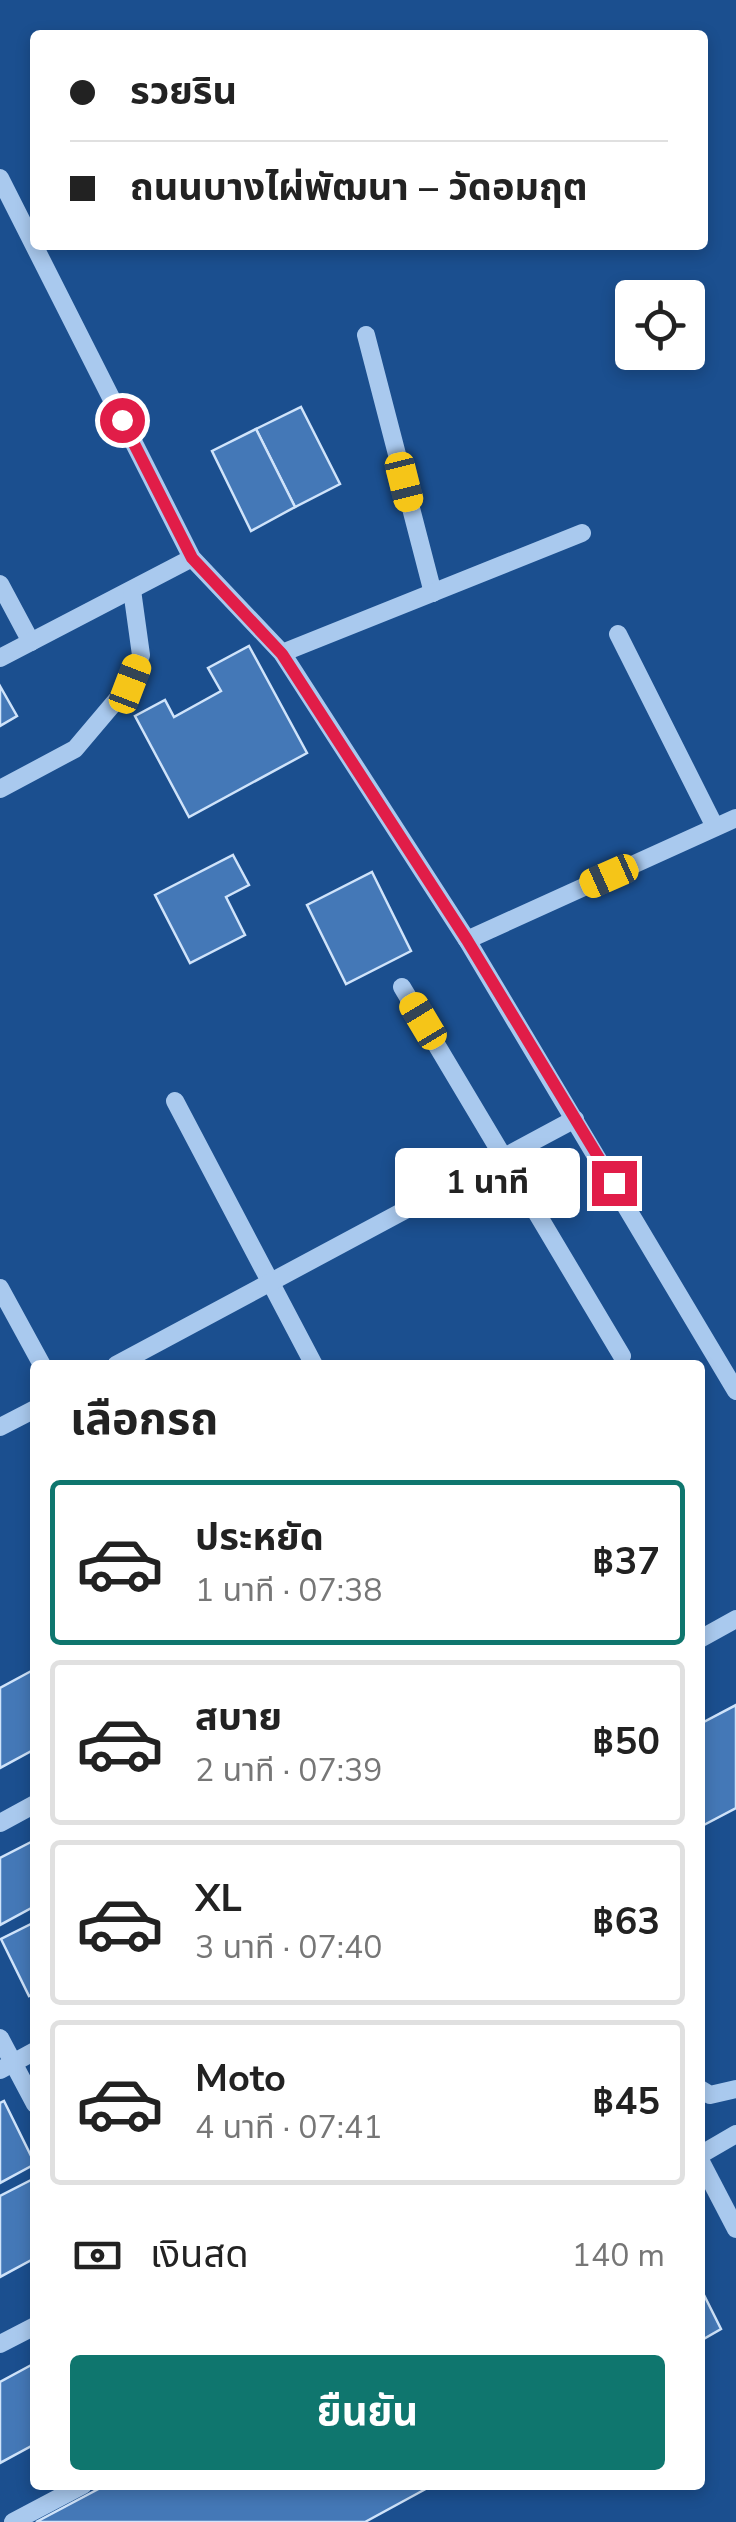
<!DOCTYPE html>
<html lang="th">
<head>
<meta charset="utf-8">
<style>
	body { margin:0; font-family:"Nunito Sans","Noto Sans Thai",sans-serif; background:#f2f2f2; color:#222; height:100vh; display:flex; flex-direction:column; font-size:38px; white-space:nowrap }
	* { box-sizing:border-box; margin:0 }
	p { font-size:32px; color:#767676 }
	.icon { flex:none; width:55px; height:55px; fill:none; stroke:currentColor; stroke-width:2; stroke-linecap:round; stroke-linejoin:round }
	.map { position:relative; flex:1; overflow:hidden }
	.panel { position:absolute; left:30px; top:1360px; width:675px; height:1130px; display:flex; flex-direction:column; background:#fff; border-radius:10px; box-shadow:0 5px 15px #0003 }
	.panel>* { flex:none }
	.top-card { position:absolute; left:30px; top:30px; width:678px; height:220px; border-radius:10px; box-shadow:0 5px 15px #0003; display:grid; align-content:center; height:220px; padding:0 40px; background:#fff }
	.buttons { position:absolute; left:615px; top:280px; display:grid; gap:20px }
	.buttons a { display:grid; place-items:center; width:90px; height:90px; border-radius:10px; background:#fff; box-shadow:0 5px 15px #0003; font-size:50px }
	.end { position:absolute; width:45px; height:45px; margin:-22px; border:12px solid #e11d48; background:#fff; box-shadow:0 0 0 5px #fff }
	.from { border-radius:50% }
	.bubble { position:absolute; height:70px; border-radius:10px; background:#fff; box-shadow:0 5px 15px #0003; font-size:32px; font-weight:700; line-height:70px; text-align:center }
	.car { position:absolute; width:30px; height:60px; margin:-30px -15px; border-radius:12px; box-shadow:0 0 8px 2px #0007; background:linear-gradient(#f5c518 24%,#345 0 40%,#f5c518 0 76%,#345 0 86%,#f5c518 0) }
	.top-card b { display:flex; align-items:center; gap:35px; height:95px; font-size:38px }
	.top-card b+b { border-top:2px solid #e0e0e0 }
	.top-card i { width:25px; height:25px; background:#222 }
	ul { padding:0; list-style:none }
	li { display:flex; align-items:center; gap:30px; height:165px; margin:0 20px 15px; padding:0 20px; border:5px solid #e0e0e0; border-radius:10px }
	li div { flex:1 }
	li b { display:block; font-size:38px }
	li em { font-style:normal; font-weight:700 }
	li.active { border-color:#0f766e }
	li>.icon { width:90px; height:90px; stroke-width:1.5 }
	h2 { padding:0 40px; font-size:45px; line-height:120px }
	.pay { display:flex; align-items:center; gap:25px; height:110px; padding:0 40px; font-size:38px }
	.pay p { margin-inline-start:auto }
	.action { display:flex; gap:20px; margin-top:auto; padding:20px 40px }
	.action a { flex:1; height:115px; border-radius:10px; background:#0f766e; color:#fff; font-size:40px; font-weight:700; line-height:115px; text-align:center }
	.map>svg:first-child { display:block }
	.building { fill:#4478b7; stroke:#cfe3fa; stroke-width:2.5 }
	.lines { fill:none; stroke-linecap:round; stroke-linejoin:round }
	.minor { stroke:#a9c9ee; stroke-width:18 }
	.route { stroke:#e11d48; stroke-width:12 }
</style>
</head>
<body>
<div class="map">
<svg width="736" height="2522" viewBox="0 0 736 2522">
	<rect width="100%" height="100%" fill="#1b4f8f"/>
	<!-- building -->
	<g class="building">
		<polygon points="301,407 340,484 295,507 256,429"/>
		<polygon points="256,429 295,507 251,531 212,451"/>
		<polygon points="249,646 307,753 189,817 135,716 165,700 174,717 221,691 208,668"/>
		<polygon points="0,686 17,716 0,726"/>
		<polygon points="233,855 249,885 226,897 245,935 190,963 155,895"/>
		<polygon points="372,872 411,951 346,984 307,905"/>
		<polygon points="35,1669 35,1749 0,1768 0,1688"/>
		<polygon points="736,1705 736,1808 700,1827 700,1724"/>
		<polygon points="35,1840 35,1906 0,1925 0,1858"/>
		<polygon points="35,1922 35,1993 29,1996 1,1939"/>
		<polygon points="4,2101 35,2164 0,2183 0,2103"/>
		<polygon points="35,2178 35,2258 0,2277 0,2196"/>
		<polygon points="700,2287 721,2329 700,2341"/>
		<polygon points="35,2363 35,2444 0,2463 0,2382"/>
		<polygon points="106,2485 433,2485 365,2522 36,2522"/>
	</g>
	<g class="lines">
		<!-- minor -->
		<g class="minor">
			<polyline points="0,178 192,558 282,653 467,940 736,1391"/>
			<polyline points="366,335 433,593"/>
			<polyline points="0,584 31,642"/>
			<polyline points="618,634 715,827"/>
			<polyline points="282,653 582,533"/>
			<polyline points="0,658 192,558"/>
			<polyline points="0,789 75,749 130,684 141,655 132,590"/>
			<polyline points="467,940 736,818"/>
			<polyline points="402,987 622,1356"/>
			<polyline points="175,1101 314,1365"/>
			<polyline points="0,1288 42,1365"/>
			<polyline points="116,1365 575,1119"/>
			<polyline points="0,1427 35,1409"/>
			<polyline points="700,1639 736,1619"/>
			<polyline points="0,1823 35,1804"/>
			<polyline points="0,2038 35,2104"/>
			<polyline points="0,2070 35,2051"/>
			<polyline points="700,2089 710,2095 736,2089"/>
			<polyline points="700,2155 736,2134"/>
			<polyline points="700,2160 736,2229"/>
			<polyline points="0,2344 35,2326"/>
			<polyline points="13,2522 83,2485"/>
		</g>
	</g>
	<g class="lines">
		<!-- route -->
		<polyline class="route" points="122,420 192,558 282,654 467,940 614,1183"/>
	</g>
</svg>
<div class="buttons">
<a><svg class="icon" aria-label="locate" viewBox="0 0 24 24"><circle cx="12" cy="12" r="6"/><path d="M12 2v4M12 18v4M2 12h4M18 12h4"/></svg></a>
</div>
<i class="end from" style="left:122px;top:420px"></i>
<i class="end" style="left:614px;top:1183px"></i>
<div class="bubble" style="left:395px;top:1148px;width:185px">1 นาที</div>
<i class="car" style="left:404px;top:482px;rotate:166deg"></i>
<i class="car" style="left:130px;top:684px;rotate:21deg"></i>
<i class="car" style="left:609px;top:876px;rotate:246deg"></i>
<i class="car" style="left:423px;top:1021px;rotate:329deg"></i>
<div class="top-card">
<b><i class="from"></i>รวยริน</b>
<b><i></i>ถนนบางไผ่พัฒนา – วัดอมฤต</b>
</div>
<section class="panel">
<h2>เลือกรถ</h2>
<ul>
<li class="active"><svg class="icon" aria-label="car" viewBox="0 0 24 24"><path d="M5 17H2v-5l4-1 3-4h7l3 4 3 1v5h-3M9 17h6M6 11h13"/><circle cx="7" cy="17" r="2"/><circle cx="17" cy="17" r="2"/></svg><div><b>ประหยัด</b><p>1 นาที · 07:38</p></div><em>฿37</em></li>
<li><svg class="icon" aria-label="car" viewBox="0 0 24 24"><path d="M5 17H2v-5l4-1 3-4h7l3 4 3 1v5h-3M9 17h6M6 11h13"/><circle cx="7" cy="17" r="2"/><circle cx="17" cy="17" r="2"/></svg><div><b>สบาย</b><p>2 นาที · 07:39</p></div><em>฿50</em></li>
<li><svg class="icon" aria-label="car" viewBox="0 0 24 24"><path d="M5 17H2v-5l4-1 3-4h7l3 4 3 1v5h-3M9 17h6M6 11h13"/><circle cx="7" cy="17" r="2"/><circle cx="17" cy="17" r="2"/></svg><div><b>XL</b><p>3 นาที · 07:40</p></div><em>฿63</em></li>
<li><svg class="icon" aria-label="car" viewBox="0 0 24 24"><path d="M5 17H2v-5l4-1 3-4h7l3 4 3 1v5h-3M9 17h6M6 11h13"/><circle cx="7" cy="17" r="2"/><circle cx="17" cy="17" r="2"/></svg><div><b>Moto</b><p>4 นาที · 07:41</p></div><em>฿45</em></li>
</ul>
<div class="pay"><svg class="icon" aria-label="cash" viewBox="0 0 24 24"><path d="M3 7h18v10H3z"/><circle cx="12" cy="12" r="2"/></svg>เงินสด<p>140 m</p></div>
<div class="action"><a>ยืนยัน</a></div>
</section>
</div>
</body>
</html>
